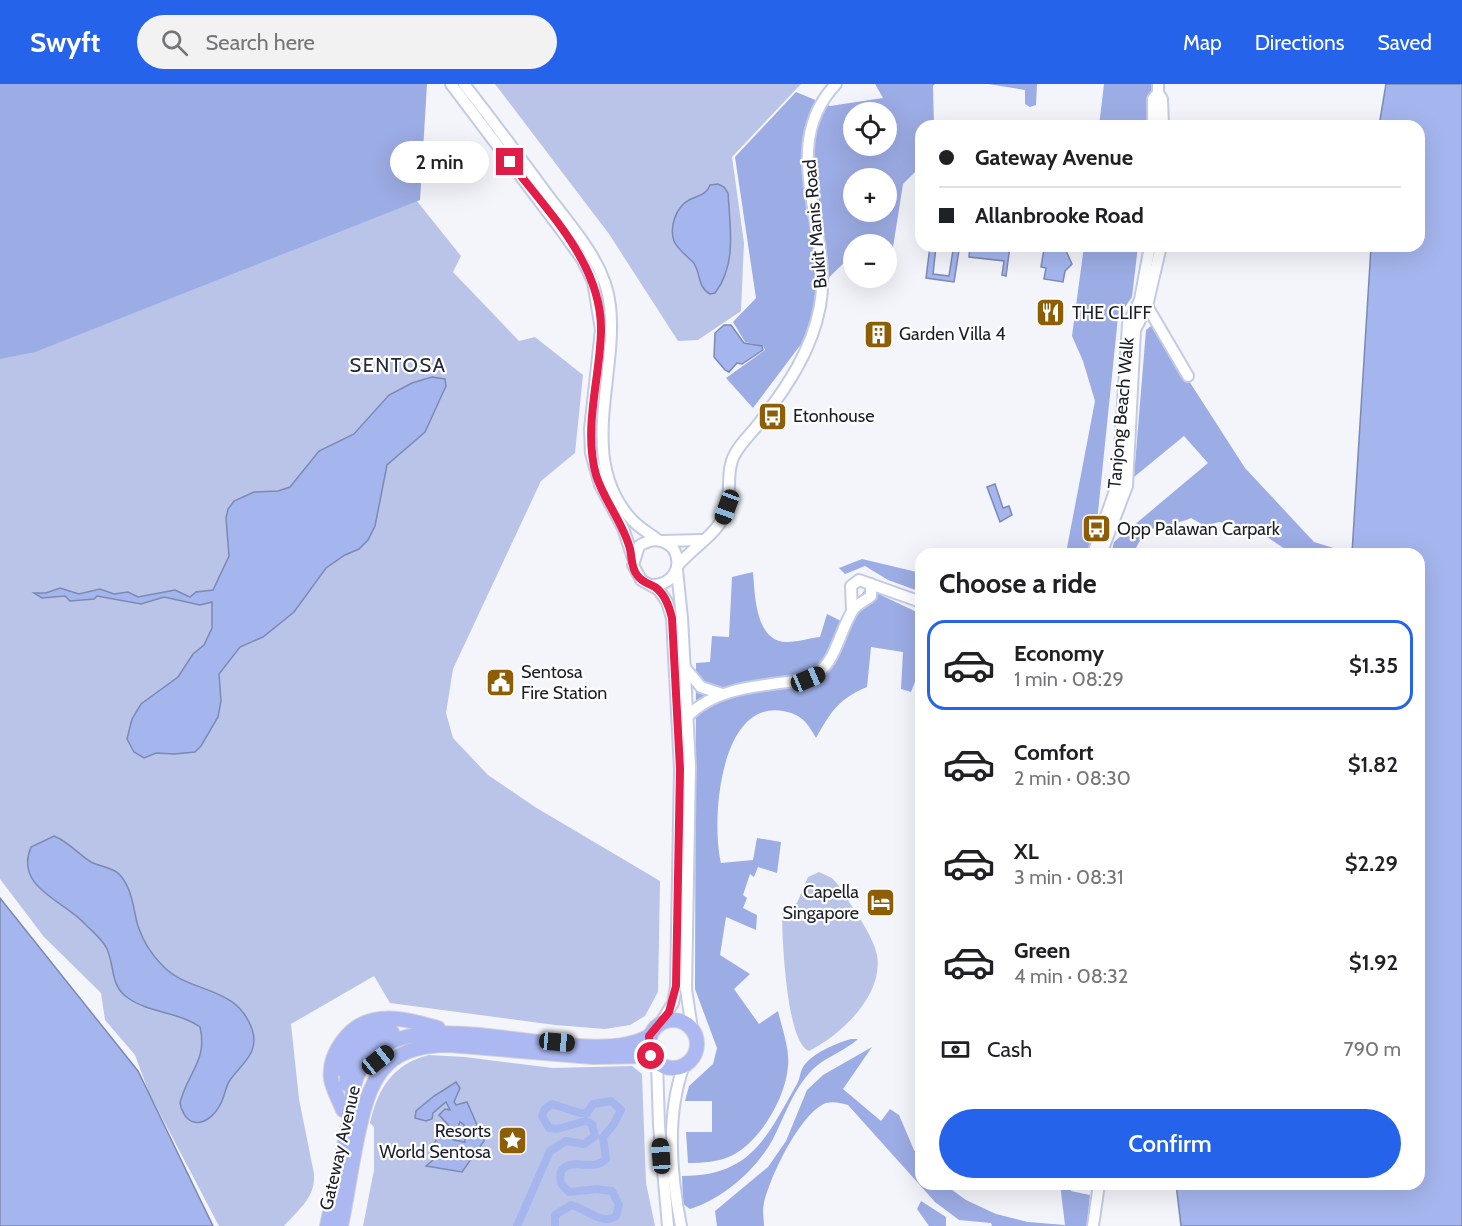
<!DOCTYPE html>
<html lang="en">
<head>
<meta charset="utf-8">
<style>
	body { margin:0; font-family:Cabin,sans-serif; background:#f2f2f2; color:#202124; height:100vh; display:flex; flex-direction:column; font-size:22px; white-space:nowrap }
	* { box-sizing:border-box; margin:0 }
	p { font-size:20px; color:#757577 }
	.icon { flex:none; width:33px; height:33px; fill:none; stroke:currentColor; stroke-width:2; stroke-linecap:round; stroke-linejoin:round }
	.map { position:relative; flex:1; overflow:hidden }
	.details { position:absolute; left:915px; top:464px; width:510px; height:642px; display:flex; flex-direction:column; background:#fff; border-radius:18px; box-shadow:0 6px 24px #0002 }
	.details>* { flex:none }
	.guide { position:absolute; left:915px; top:36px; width:510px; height:132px; border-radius:18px; box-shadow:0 6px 24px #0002; display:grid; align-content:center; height:132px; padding:0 24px; background:#fff }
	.fabs { position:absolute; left:843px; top:18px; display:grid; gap:12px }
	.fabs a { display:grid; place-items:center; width:54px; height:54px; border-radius:50%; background:#fff; box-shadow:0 6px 24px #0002; font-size:30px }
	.end { position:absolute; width:27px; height:27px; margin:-14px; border:8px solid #e11d48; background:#fff; box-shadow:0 0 0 3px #fff }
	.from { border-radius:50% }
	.bubble { position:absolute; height:42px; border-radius:21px; background:#fff; box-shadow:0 6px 24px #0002; font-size:20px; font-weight:600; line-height:42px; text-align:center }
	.car { position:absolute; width:18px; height:36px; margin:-18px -9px; border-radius:8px; box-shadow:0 0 4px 2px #0007; background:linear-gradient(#222 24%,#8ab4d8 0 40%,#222 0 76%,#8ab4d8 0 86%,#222 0) }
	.guide b { display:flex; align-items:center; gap:21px; height:57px; font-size:22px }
	.guide b+b { border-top:2px solid #e0e0e0 }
	.guide i { width:15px; height:15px; background:#202124 }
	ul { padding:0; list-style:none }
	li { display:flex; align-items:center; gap:18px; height:90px; margin:0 12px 9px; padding:0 12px; border:3px solid transparent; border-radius:18px }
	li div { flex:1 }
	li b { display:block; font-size:22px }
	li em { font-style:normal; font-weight:600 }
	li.active { border-color:#2563eb }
	li>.icon { width:54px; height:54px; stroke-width:1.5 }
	h2 { padding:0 24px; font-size:27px; line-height:72px }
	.pay { display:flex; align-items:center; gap:15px; height:66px; padding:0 24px; font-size:22px }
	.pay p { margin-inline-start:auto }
	.cta { display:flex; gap:12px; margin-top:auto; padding:12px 24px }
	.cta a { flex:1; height:69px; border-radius:36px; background:#2563eb; color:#fff; font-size:24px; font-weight:600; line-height:69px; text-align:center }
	header { display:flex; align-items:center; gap:36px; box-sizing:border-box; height:84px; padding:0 30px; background:#2563eb; color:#fff }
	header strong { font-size:28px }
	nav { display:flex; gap:33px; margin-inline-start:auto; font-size:21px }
	.search { width:420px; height:54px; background:#f2f2f2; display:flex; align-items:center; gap:15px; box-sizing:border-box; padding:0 21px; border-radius:33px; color:#757577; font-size:22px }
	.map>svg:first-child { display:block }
	.green { fill:#b9c4e8 }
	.forest { fill:#9cace4; fill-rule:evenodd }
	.water { fill:#a5b6ee; stroke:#7c89b3; stroke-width:1.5 }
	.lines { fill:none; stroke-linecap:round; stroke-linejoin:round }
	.canal { stroke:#a5b6ee; stroke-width:8 }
	.minor-casing { stroke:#c3cae4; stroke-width:14 }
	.major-casing { stroke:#d2d2d4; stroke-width:16 }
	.minor { stroke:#fff; stroke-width:10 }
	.major { stroke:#abb8f1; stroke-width:14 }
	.route { stroke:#e11d48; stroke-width:8 }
	.labels { text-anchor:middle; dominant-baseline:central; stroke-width:4.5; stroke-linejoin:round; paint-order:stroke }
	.street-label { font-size:18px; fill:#1c1f28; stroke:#fff }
	.poi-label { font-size:18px; fill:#1c1f28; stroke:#fff; text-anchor:start }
	.neighbourhood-label { font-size:20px; letter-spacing:1.5px; fill:#262b3e; stroke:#fff }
</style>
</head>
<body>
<header>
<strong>Swyft</strong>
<div class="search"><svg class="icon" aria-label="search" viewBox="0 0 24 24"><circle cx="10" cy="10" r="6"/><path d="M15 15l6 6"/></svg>Search here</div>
<nav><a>Map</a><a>Directions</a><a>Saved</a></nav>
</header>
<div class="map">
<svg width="1462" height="1142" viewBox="0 0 1462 1142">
	<rect width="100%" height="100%" fill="#f4f5fb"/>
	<!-- green -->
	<g class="green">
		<polygon points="495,0 801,0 732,73 744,159 741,227 698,256 678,257 609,150"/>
		<path d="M408 106 461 172 453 188 519 257 535 253 583 291 575 369 541 397 453 585 446 629 453 654 488 691 535 723 660 797 658 908 645 932 630 941 605 945 555 941 390 919 374 892 291 940 299 1015 314 1090C316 1113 298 1126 284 1142H219L149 1009 135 971 105 936 101 909 44 853 0 795V265Z"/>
		<path d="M819 788 832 794 839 802C850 821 873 850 877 871 884 911 841 951 809 967 786 959 782 851 782 827L797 819 808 793Z"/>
		<path d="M429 971 465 973 553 984 632 982 642 990 646 1099 655 1142H363L374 1086V1043L370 1039C378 1004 393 980 429 971Z"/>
	</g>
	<!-- forest -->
	<g class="forest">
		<polygon points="0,0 427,0 420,116 35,268 0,275"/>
		<path d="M875 0H935L933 2 934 42H921V82L903 100 888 195 880 194H886V160H854L853 174H849L818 204 808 251 753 324 726 294 765 266 763 262 745 258 733 238 756 214 735 73 796 8 830 22 883 14ZM854 28H886V62H854ZM854 94H886V128H854Z"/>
		<polygon points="988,0 1037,0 1036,21 1030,23 1025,20 1025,6"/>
		<polygon points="1104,0 1161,0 1154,42 1099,42"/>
		<polygon points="1084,162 1138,162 1132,213 1118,233 1097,438 1088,469 1066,469 1095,317 1083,277 1072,252"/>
		<path d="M1156 238 1171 269 1245 384 1314 458 1350 469H1291L1264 451 1247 444 1219 438 1205 442 1191 434C1160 447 1149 434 1134 469L1111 470 1114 458 1208 379 1184 352 1134 393 1146 246Z"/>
		<polygon points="862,475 921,489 921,508 888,496 865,482 845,490 839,484"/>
		<path d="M753 488C755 510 755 558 787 558 798 558 809 554 820 553L827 530 843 538 866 504 921 530V582L911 608 901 605 903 568 871 563 867 603C838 615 831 628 816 654 808 639 801 630 783 627 719 616 711 738 721 779L753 776 757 754 781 758 777 789 758 783 754 793 750 790 743 811 747 814 743 824 757 831 756 846 726 833 720 871 750 890 734 905 759 940 778 927C782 944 790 966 788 982 786 1013 761 1056 733 1071 720 1078 702 1079 688 1079L686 1048H712V1017H685L689 1002 713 980 717 964 695 905 696 579 710 578 712 552 729 553 732 493Z"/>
		<path d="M851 955H858C845 967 825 973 812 986 793 1006 785 1031 773 1055 757 1085 723 1115 690 1125L683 1120 682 1092C752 1092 767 1052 797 1000 800 995 800 988 803 983 812 969 837 959 851 955Z"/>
		<path d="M872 963 843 1005 881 1037 890 1025 899 1031 914 1066 921 1075V1100H944L966 1116 996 1130 1028 1138 1065 1141 1060 1100H1072L1071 1107 1090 1111 1087 1142H992L991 1139 959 1136 935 1118 848 1021C841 1019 834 1017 826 1019 800 1029 770 1093 764 1119 762 1126 764 1135 764 1142H717L715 1127 768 1083 786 1057 807 1006 823 991Z"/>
		<polygon points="921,1117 946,1133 946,1142 929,1142 917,1125"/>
	</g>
	<!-- water -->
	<g class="water">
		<polygon points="1386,0 1462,0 1462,1142 1181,1142 1176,1100 1419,1100 1419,470 1352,469 1371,163 1419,162 1419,42 1379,42"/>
		<path d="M718 100 724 103 728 109C730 143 737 181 715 209L710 210C697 203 701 188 693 178 687 172 678 166 674 157 669 143 676 123 689 116 698 111 706 112 710 101Z"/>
		<polygon points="930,162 936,163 933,190 949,192 953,166 959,166 954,198 926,194"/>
		<polygon points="970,162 1010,162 1006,192 1002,191 1004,177 969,173"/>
		<polygon points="1048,162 1068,162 1067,169 1072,180 1065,187 1063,198 1044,195 1046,184 1041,183 1044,165 1047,165"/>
		<polygon points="724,241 731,241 744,259 762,262 763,266 742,280 737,279 729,288 725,286 714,273 715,249"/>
		<polygon points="432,293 445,295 446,302 425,348 387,381 375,442 368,456 359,465 345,471 326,484 294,528 263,553 240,563 219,590 221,617 218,633 201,662 195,668 174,670 156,669 144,674 134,668 127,655 132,635 141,620 178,593 193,570 204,561 212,544 212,518 200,521 164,513 141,520 97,512 94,515 70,517 65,512 42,514 34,509 46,509 60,504 79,510 100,505 114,510 128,508 138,513 175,506 190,513 196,508 213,506 229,472 226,434 228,425 234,417 254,408 278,407 290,403 319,367 354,350 389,311 412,299"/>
		<polygon points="995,400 1003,424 1009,422 1012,431 1000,438 987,403"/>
		<path d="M54 752C69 758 78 770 91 778 100 783 113 783 120 791 133 806 133 825 138 842 143 857 151 870 162 881 188 910 236 900 252 945 260 969 242 979 230 996 226 1002 225 1010 222 1017 212 1040 187 1050 180 1019 187 989 208 977 200 943 179 928 149 929 128 914 110 902 115 883 107 865 103 856 93 848 86 841 64 816 14 804 31 763Z"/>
		<polygon points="0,814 138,987 213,1142 0,1142"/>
		<polygon points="456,998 460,1004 454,1018 456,1021 467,1018 484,1057 462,1088 426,1082 433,1076 430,1067 441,1047 454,1056 465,1058 464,1041 460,1038 457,1045 452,1045 439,1031 445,1025 450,1026 446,1018 433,1029 432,1035 426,1037 415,1034 416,1027 434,1012"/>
	</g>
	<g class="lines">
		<!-- canal -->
		<path class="canal" d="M517 1142 550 1067 566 1057 584 1060 595 1052 592 1040 586 1037 557 1045 549 1044 542 1032 545 1025 552 1020 580 1029H587L593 1020 611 1017 621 1026 614 1040 603 1053 606 1075C592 1089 572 1072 561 1087 559 1098 561 1101 569 1108L597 1105 612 1107 619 1121 616 1132C601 1142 586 1124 571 1121L555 1131V1142"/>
		<defs>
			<g id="minor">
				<polyline points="451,0 562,147 582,175 593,197 601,246 590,345 591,369 600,401 623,444 633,474"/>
				<path d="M464 0C492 36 519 72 546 109 571 143 606 179 610 222 618 293 576 377 633 437 640 444 650 450 658 456"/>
				<polyline points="1158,0 1158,9 1162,15 1163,42"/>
				<polyline points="1153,42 1153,15 1158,9"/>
				<polyline points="1147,222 1188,292"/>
				<polyline points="663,457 701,456"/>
				<polyline points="1093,470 1118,398 1128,240 1140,216 1150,162"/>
				<polyline points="1101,470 1127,402 1135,246 1147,222 1161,162"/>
				<path d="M678 481C695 461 720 449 727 424 731 407 726 385 735 370 741 358 752 349 760 338 787 303 812 266 820 222 834 147 775 64 836 0"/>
				<polyline points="677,486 682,534 690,682 686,905 692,945"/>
				<path d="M652 501C673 501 684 482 673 464 662 454 651 454 639 462L633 481 641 496 659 506 667 518 672 534 680 685 676 902 673 919 662 937"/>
				<polyline points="852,527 851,502 859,496 921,518"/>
				<polyline points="686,585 701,603 722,610"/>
				<path d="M689 631C719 601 768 602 808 595 837 582 837 551 853 526 858 519 864 518 871 512V500"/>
				<polyline points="657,979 659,1041 668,1142"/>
				<path d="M681 1142C671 1092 666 1030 684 981"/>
				<polyline points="1093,1142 1099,1100"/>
			</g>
			<g id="major">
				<circle cx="673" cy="960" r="24"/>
				<path d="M340 985C350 959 357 948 385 940"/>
				<path d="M346 1000C349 975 368 956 392 948"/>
				<path d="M351 1025C355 880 577 996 649 952"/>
				<path d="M343 1026C339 1016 333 1006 331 995 328 970 349 941 374 936 394 931 419 939 438 944"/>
				<polyline points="327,1142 353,1019"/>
				<path d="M341 1142C347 1113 351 1084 357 1055 369 997 381 961 449 961L593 973 651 972"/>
			</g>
		</defs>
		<!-- minor casing -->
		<use href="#minor" class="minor-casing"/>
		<!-- major casing -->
		<use href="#major" class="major-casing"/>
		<!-- minor -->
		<use href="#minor" class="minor"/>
		<!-- major -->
		<use href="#major" class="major"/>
	</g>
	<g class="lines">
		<!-- route -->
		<path class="route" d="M510 78C548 128 602 180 601 247 600 295 583 343 596 391 604 417 623 438 630 465 632 473 631 484 637 491 641 497 645 498 651 501 664 506 669 522 672 534L680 685 676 902 669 928 649 952 651 972"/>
	</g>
	<!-- icons -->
	<defs>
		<symbol id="restaurant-square" viewBox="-11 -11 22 22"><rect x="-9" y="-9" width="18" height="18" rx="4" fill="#8d5e06" stroke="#fff"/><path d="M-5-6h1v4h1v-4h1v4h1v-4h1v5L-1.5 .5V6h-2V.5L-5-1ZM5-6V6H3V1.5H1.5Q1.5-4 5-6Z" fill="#fff"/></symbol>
		<symbol id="building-square" viewBox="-11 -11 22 22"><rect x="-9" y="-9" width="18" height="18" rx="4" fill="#8d5e06" stroke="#fff"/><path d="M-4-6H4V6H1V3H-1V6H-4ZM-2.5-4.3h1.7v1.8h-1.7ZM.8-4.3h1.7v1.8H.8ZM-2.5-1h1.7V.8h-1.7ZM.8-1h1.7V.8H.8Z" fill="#fff"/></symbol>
		<symbol id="bus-square" viewBox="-11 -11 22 22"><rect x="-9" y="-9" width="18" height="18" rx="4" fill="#8d5e06" stroke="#fff"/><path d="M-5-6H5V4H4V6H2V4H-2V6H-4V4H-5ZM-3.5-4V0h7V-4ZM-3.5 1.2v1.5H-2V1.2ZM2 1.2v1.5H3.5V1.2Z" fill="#fff"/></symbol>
		<symbol id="civic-square" viewBox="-11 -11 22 22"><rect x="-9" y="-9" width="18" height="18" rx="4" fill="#8d5e06" stroke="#fff"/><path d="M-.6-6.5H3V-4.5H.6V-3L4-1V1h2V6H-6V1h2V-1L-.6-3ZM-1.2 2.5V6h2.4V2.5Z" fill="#fff"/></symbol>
		<symbol id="hotel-square" viewBox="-11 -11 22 22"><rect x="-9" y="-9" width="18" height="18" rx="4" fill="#8d5e06" stroke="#fff"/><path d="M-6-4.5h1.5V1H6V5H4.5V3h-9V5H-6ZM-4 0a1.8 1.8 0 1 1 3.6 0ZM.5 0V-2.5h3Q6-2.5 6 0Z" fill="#fff"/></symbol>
		<symbol id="sight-square" viewBox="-11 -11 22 22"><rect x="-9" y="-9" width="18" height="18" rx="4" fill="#8d5e06" stroke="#fff"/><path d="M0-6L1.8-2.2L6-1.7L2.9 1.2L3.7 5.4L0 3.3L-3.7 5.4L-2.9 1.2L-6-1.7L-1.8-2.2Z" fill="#fff"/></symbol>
	</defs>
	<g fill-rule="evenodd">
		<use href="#restaurant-square" x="1034" y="212" width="33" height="33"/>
		<use href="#building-square" x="862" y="234" width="33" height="33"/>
		<use href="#bus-square" x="756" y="316" width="33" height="33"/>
		<use href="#bus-square" x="1080" y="428" width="33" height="33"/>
		<use href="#civic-square" x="484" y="582" width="33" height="33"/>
		<use href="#hotel-square" x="864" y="802" width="33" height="33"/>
		<use href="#sight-square" x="496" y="1040" width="33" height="33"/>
	</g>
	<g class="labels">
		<!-- street labels -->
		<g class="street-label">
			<text transform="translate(815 140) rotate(-95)">Bukit Manis Road</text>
			<text transform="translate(1121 329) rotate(-85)">Tanjong Beach Walk</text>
			<text transform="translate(340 1064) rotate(-77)">Gateway Avenue</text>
		</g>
		<!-- poi labels -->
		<g class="poi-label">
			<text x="1072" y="229">THE CLIFF</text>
			<text x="899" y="250">Garden Villa 4</text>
			<text x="793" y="332">Etonhouse</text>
			<text x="1117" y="445">Opp Palawan Carpark</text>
			<text x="521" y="588">Sentosa<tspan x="521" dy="21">Fire Station</tspan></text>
			<text x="859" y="808" text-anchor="end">Capella<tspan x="859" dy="21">Singapore</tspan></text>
			<text x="491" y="1047" text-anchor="end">Resorts<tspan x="491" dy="21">World Sentosa</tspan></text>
		</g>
		<!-- neighbourhood labels -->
		<g class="neighbourhood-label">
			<text x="398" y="281">SENTOSA</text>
		</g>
	</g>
</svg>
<div class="fabs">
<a><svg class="icon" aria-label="locate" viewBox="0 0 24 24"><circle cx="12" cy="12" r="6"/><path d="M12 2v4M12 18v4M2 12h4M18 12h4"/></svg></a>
<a>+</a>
<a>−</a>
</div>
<i class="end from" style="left:651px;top:972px"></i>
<i class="end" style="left:510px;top:78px"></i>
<div class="bubble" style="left:390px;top:57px;width:99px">2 min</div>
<i class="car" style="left:727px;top:423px;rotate:200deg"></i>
<i class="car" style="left:808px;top:595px;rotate:67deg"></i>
<i class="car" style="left:557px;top:958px;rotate:95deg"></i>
<i class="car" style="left:378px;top:976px;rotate:51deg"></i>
<i class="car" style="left:661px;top:1072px;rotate:356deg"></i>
<div class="guide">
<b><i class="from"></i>Gateway Avenue</b>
<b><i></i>Allanbrooke Road</b>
</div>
<section class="details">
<h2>Choose a ride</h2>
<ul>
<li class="active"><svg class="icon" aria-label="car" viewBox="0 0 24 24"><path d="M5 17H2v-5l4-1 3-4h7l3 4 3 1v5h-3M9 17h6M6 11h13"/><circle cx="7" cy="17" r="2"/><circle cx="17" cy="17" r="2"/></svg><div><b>Economy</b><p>1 min · 08:29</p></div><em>$1.35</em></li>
<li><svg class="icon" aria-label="car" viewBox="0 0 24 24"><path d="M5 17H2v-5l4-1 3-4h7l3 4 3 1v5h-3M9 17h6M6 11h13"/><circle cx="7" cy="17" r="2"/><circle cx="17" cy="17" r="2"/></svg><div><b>Comfort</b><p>2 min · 08:30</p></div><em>$1.82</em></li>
<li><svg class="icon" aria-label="car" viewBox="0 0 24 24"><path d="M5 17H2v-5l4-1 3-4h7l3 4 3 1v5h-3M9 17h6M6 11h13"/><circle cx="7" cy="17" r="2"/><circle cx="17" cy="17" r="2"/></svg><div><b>XL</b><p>3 min · 08:31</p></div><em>$2.29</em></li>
<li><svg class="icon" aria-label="car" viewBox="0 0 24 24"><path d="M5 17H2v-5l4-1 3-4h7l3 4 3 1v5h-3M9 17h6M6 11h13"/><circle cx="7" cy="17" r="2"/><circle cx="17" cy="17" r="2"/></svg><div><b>Green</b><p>4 min · 08:32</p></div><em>$1.92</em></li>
</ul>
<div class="pay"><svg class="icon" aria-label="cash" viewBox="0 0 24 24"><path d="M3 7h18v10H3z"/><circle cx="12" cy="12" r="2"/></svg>Cash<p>790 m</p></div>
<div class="cta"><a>Confirm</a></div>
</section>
</div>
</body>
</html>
